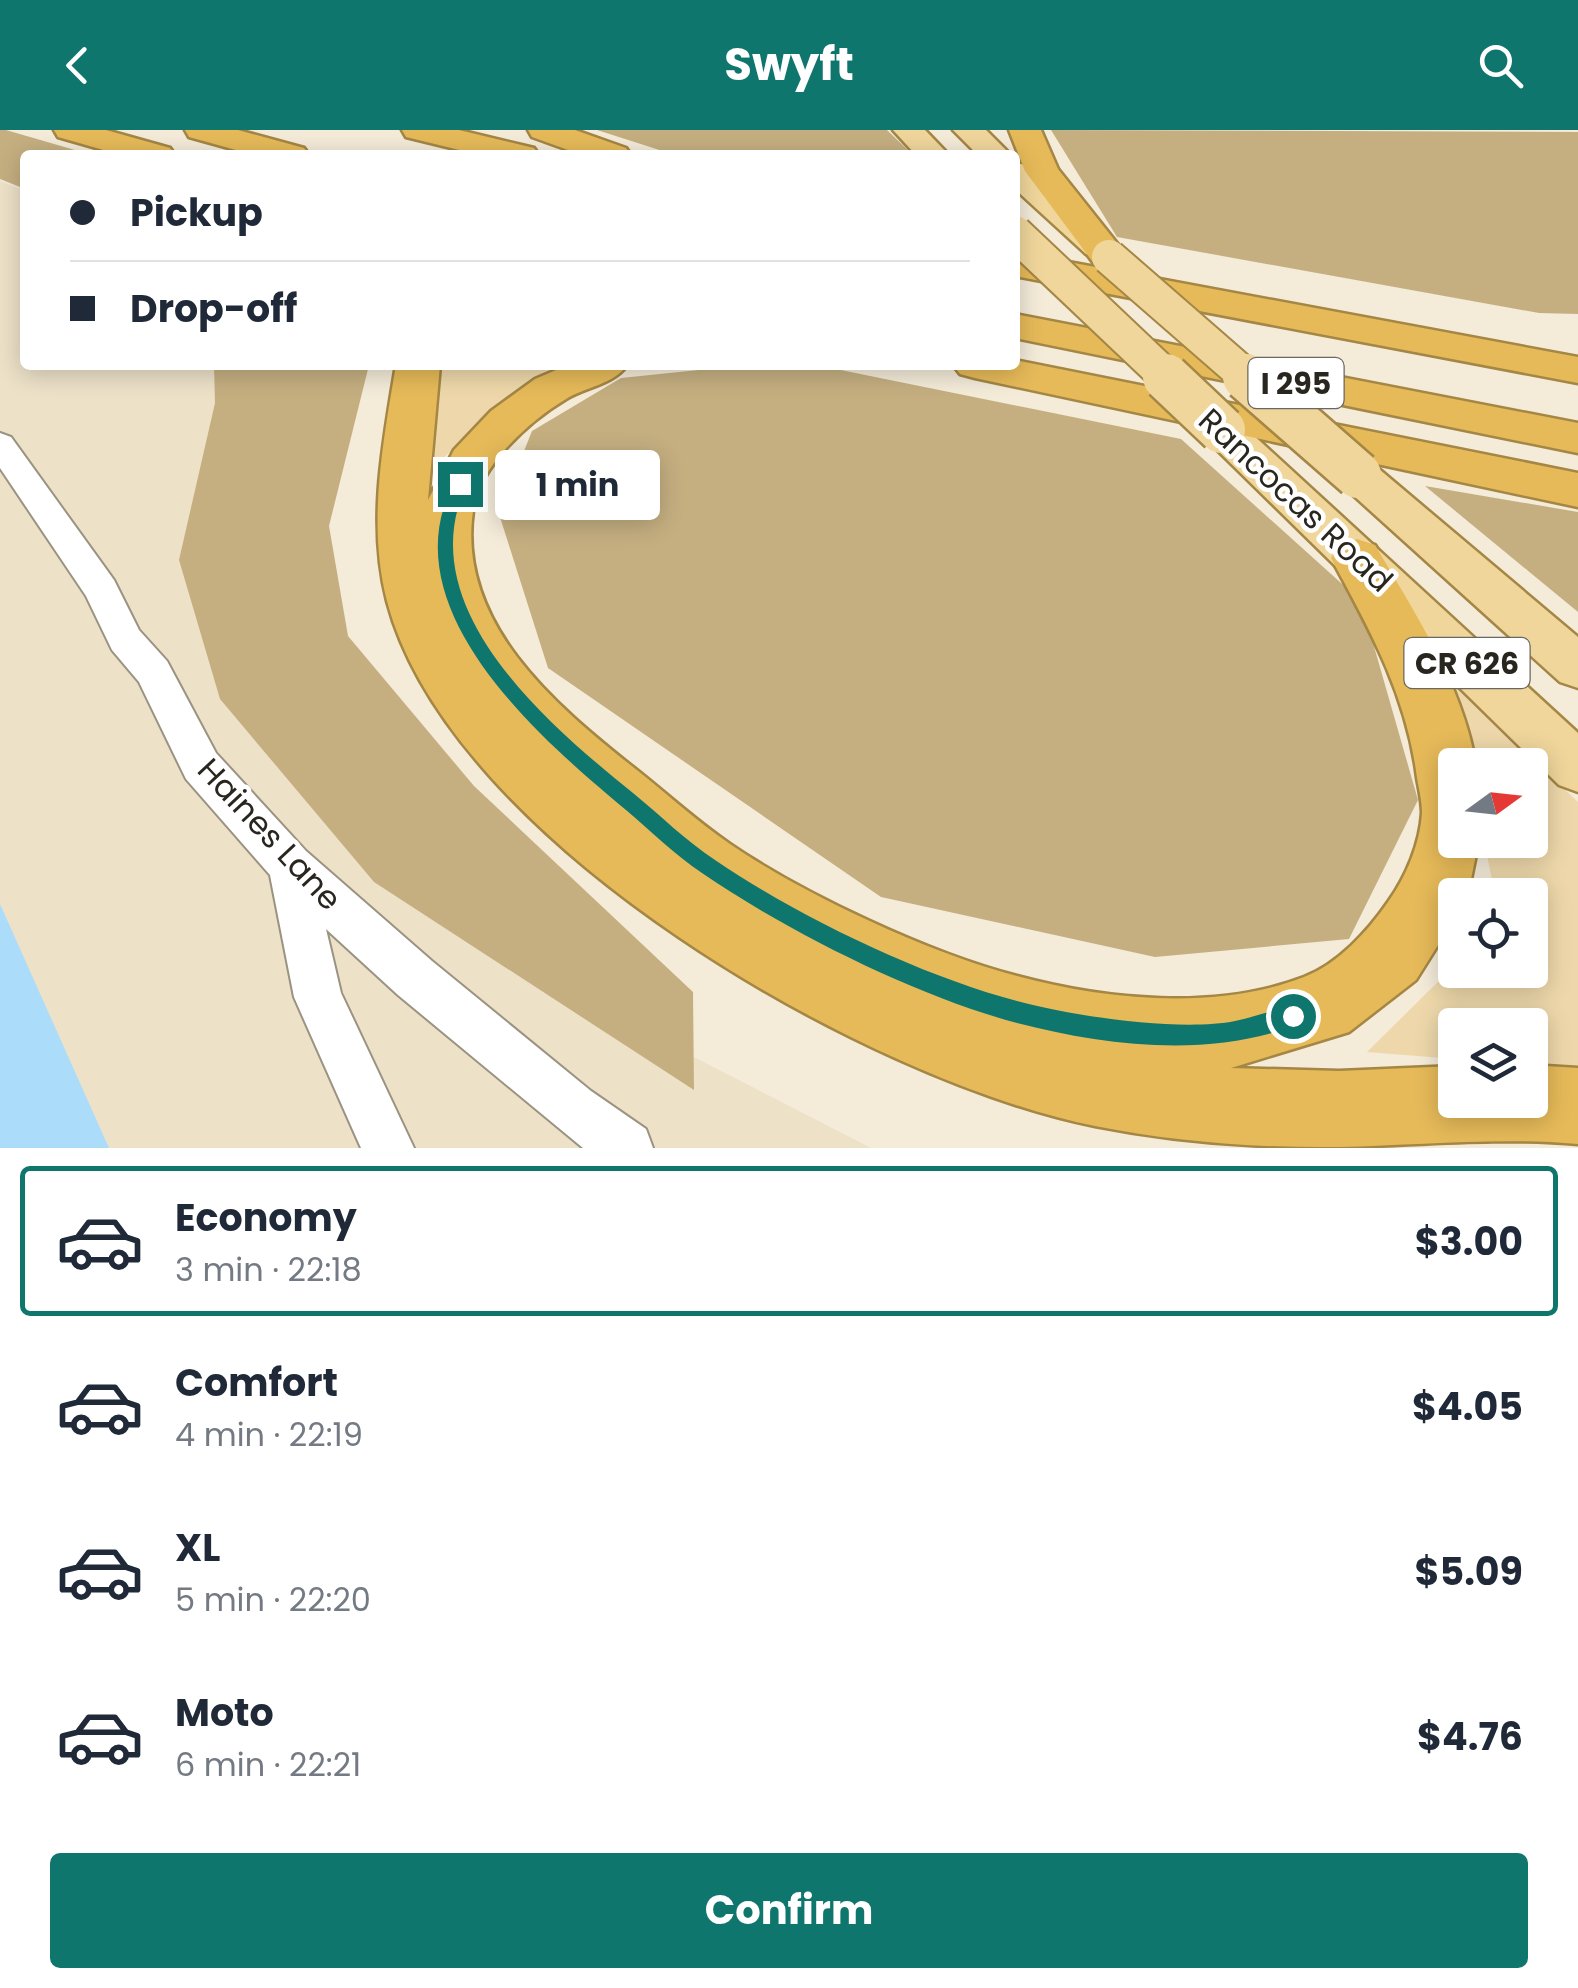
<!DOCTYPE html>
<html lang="en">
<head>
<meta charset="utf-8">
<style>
	body { margin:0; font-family:Poppins,sans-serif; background:#f6f6f7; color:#1f2937; height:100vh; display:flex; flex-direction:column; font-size:38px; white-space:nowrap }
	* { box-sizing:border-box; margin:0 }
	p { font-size:32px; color:#747a83 }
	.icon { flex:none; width:55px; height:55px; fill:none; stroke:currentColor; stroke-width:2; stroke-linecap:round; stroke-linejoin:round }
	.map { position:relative; height:1018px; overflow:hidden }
	.side { display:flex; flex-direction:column; background:#fff; flex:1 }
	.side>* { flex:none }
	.top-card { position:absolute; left:20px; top:20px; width:1000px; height:220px; border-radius:10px; box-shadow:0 5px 25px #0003; display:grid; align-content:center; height:220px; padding:0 50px; background:#fff }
	.needle { width:65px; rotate:75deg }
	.controls { position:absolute; left:1438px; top:618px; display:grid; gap:20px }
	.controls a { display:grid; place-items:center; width:110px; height:110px; border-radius:10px; background:#fff; box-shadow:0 5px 25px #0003; font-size:50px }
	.end { position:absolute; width:45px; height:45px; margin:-22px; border:12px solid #0f766e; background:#fff; box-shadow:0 0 0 5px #fff }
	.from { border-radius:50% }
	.bubble { position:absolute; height:70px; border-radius:10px; background:#fff; box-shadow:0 5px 25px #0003; font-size:32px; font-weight:700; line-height:70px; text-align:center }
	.top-card b { display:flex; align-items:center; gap:35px; height:95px; font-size:38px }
	.top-card b+b { border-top:2px solid #e0e1e3 }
	.top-card i { width:25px; height:25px; background:#1f2937 }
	ul { padding:18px 0 0; list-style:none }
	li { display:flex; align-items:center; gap:30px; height:150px; margin:0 20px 15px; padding:0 30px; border:5px solid transparent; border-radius:10px }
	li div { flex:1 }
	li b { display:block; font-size:38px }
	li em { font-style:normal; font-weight:700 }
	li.on { border-color:#0f766e }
	li>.icon { width:90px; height:90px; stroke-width:1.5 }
	.primary-button { display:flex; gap:20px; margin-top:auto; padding:20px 50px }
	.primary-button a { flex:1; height:115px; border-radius:10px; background:#0f766e; color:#fff; font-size:40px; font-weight:700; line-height:115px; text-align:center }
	header { display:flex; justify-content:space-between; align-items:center; height:130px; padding:0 50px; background:#0f766e; color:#fff; font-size:45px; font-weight:700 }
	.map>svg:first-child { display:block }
	.built { fill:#ede1c8 }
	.green { fill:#eed8ab }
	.forest { fill:#c5af81 }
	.building { fill:#abddfb }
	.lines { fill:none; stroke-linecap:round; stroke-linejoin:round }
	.minor-casing { stroke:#9b9382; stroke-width:4 }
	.major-casing { stroke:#a48645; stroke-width:5 }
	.highway-casing { stroke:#a48645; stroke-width:5 }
	.minor { fill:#fff; fill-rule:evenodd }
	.major { fill:#f0d69b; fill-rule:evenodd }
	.highway { fill:#e6ba59; fill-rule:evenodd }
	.major-bridge-far1-casing { stroke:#a48645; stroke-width:38; stroke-linecap:butt }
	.major-bridge-casing { stroke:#a48645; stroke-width:51; stroke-linecap:butt }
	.major-bridge-far1 { stroke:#f0d69b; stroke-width:34 }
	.major-bridge { stroke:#f0d69b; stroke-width:46 }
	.route { fill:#0f766e }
	.labels { text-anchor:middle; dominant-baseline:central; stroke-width:9; stroke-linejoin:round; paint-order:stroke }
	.shield { fill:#fff; stroke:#696762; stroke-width:2.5 }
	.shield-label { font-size:30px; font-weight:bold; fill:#29261f }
	.street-label { font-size:32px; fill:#29261f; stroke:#fff }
</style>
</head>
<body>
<header><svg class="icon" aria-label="back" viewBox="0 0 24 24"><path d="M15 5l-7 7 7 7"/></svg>Swyft<svg class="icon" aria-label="search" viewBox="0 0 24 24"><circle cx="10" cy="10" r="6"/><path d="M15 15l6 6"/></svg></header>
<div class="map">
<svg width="1578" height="1018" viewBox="0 0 1578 1018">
	<rect width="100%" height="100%" fill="#f4ebd9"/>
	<!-- built -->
	<polygon class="built" points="0,51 25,61 25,235 276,235 245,422 600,879 871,1018 0,1018"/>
	<!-- green -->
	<g class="green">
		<polygon points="440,235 564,235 524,255 420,349"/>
		<polygon points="1453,553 1578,672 1578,938 1530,935 1530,895 1455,895 1455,929 1367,922 1455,835 1455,840 1530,840 1530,765 1495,765 1484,710 1530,710 1530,635 1469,635"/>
	</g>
	<!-- forest -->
	<g class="forest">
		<polygon points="0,0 6,0 92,25 25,25 25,59 0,49"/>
		<polygon points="597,0 887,0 913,25 675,25"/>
		<polygon points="1051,0 1578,2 1578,184 1539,183 1117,107"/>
		<polygon points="214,235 369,235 329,396 348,506 474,656 693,862 694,960 374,752 220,569 179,430 215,273"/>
		<polygon points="747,235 816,235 1181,309 1361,471 1418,670 1349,809 1155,827 881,767 548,538 499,384 532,301 621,248"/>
		<polygon points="1425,356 1578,382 1578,482"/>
	</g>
	<!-- building -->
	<polygon class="building" points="0,774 109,1018 0,1018"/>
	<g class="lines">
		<defs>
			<polygon id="minor" points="0,303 11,307 114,450 139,500 167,531 216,623 306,721 432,831 591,961 646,999 653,1018 583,1018 398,865 326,799 341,863 414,1018 361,1018 294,867 270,745 186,649 139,552 112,520 86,466 0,338"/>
			<g id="major">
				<polygon points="893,0 925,0 949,25 916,25"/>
				<polygon points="953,0 986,0 1011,25 978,25"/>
				<polygon points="1015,33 1026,35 1110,110 1115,117 1110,124 1098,127 1086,124 1015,59"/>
				<polygon points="1222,286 1237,290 1578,603 1578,662 1559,655 1207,310 1201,300 1207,290"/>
				<polygon points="1358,330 1373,334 1578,507 1578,558 1560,552 1343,356 1336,345 1343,334"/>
			</g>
			<g id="highway">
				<polygon points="54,0 106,0 170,18 175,25 121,25 58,7"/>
				<polygon points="185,0 238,0 304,18 309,25 254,25 189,7"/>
				<polygon points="402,0 459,0 534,18 539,25 480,25 406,7"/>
				<polygon points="528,0 575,0 626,18 631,25 582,25 532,7"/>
				<polygon points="1009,0 1041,0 1058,39 1128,127 1123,135 1109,138 1095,135 1025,41"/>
				<polygon points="1015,122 1578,227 1578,253 1015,146"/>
				<polygon points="1015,184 1578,293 1578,323 1015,208"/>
				<polygon points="1015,230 1578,343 1578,377 975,248 960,244 953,235 1015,235"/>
				<path d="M396 235H440L428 370 454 320 491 281 535 249 568 235H627C614 254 586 257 566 269 529 291 479 336 473 381 457 493 555 575 633 637 665 662 696 691 730 714 803 764 931 824 1017 846 1106 870 1216 881 1304 847 1338 834 1368 801 1388 772 1406 747 1420 714 1422 683 1422 672 1419 659 1417 648 1407 566 1370 500 1331 428L1339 415 1357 409 1375 415C1416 485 1462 554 1476 635H1455V710H1479L1469 759 1466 765H1455V788L1416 850 1349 902 1231 938 1339 941 1455 936V970H1530V935L1578 938V1014C1498 1007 1420 1015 1340 1017 1258 1018 1175 1012 1095 996 865 950 450 712 387 471 367 394 383 312 396 235Z"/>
			</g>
		</defs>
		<!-- minor casing -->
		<use href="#minor" class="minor-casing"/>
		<!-- major casing -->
		<use href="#major" class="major-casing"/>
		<!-- highway casing -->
		<use href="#highway" class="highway-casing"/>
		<!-- minor -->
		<use href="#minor" class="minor"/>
		<!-- major -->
		<use href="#major" class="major"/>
		<!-- highway -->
		<use href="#highway" class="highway"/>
		<defs>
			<g id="major-bridge-far1">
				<polyline points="1015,103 1169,249"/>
				<polyline points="1109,127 1249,249"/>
			</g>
			<g id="major-bridge">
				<polyline points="1166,247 1222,300"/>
				<polyline points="1246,247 1358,345"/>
			</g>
		</defs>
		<!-- major-bridge-far1 casing -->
		<use href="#major-bridge-far1" class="major-bridge-far1-casing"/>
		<!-- major-bridge casing -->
		<use href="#major-bridge" class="major-bridge-casing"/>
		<!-- major-bridge-far1 -->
		<use href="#major-bridge-far1" class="major-bridge-far1"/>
		<!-- major-bridge -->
		<use href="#major-bridge" class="major-bridge"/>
	</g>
	<!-- route -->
	<path class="route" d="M455 351 467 354C408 477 549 595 633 663 660 685 686 711 715 730 797 786 921 846 1017 871 1071 886 1180 902 1235 891 1254 887 1274 880 1293 875L1301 878 1304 886 1301 893C1214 929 1105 916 1017 893 916 866 788 802 702 743 675 725 651 701 626 680 541 609 386 477 455 351Z"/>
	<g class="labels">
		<!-- shield labels -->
		<g class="shield">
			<rect x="1248.5" y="228" width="95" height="50" rx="8"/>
			<rect x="1404.5" y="508" width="125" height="50" rx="8"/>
		</g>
		<g class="shield-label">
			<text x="1296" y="253">I 295</text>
			<text x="1467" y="533">CR 626</text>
		</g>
		<!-- street labels -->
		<g class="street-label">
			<text transform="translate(1296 370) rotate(43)">Rancocas Road</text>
			<text transform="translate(270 704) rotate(47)">Haines Lane</text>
		</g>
	</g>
</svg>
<div class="controls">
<a><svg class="needle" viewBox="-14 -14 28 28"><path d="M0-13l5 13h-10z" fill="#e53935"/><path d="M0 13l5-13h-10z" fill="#747a83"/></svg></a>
<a><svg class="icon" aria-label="locate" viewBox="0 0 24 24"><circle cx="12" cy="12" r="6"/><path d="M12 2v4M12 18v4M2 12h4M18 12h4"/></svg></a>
<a><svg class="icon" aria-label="layers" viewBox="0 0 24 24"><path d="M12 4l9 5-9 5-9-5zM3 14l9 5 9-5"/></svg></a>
</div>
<i class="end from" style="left:1293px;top:886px"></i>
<i class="end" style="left:460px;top:354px"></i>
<div class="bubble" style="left:495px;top:320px;width:165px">1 min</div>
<div class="top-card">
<b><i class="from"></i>Pickup</b>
<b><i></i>Drop-off</b>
</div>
</div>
<section class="side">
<ul>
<li class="on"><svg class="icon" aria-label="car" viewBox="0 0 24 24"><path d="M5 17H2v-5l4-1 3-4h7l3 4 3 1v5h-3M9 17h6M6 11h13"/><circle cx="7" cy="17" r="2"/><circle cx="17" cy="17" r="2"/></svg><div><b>Economy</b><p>3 min · 22:18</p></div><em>$3.00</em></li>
<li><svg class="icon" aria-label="car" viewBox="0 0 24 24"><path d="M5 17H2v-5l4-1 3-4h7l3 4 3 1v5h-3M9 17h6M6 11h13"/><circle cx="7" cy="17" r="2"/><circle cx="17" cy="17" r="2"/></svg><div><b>Comfort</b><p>4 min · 22:19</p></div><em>$4.05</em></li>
<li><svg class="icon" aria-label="car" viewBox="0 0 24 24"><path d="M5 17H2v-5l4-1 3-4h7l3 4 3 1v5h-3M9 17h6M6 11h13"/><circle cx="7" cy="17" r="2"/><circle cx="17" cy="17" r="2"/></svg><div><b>XL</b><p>5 min · 22:20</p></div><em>$5.09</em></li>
<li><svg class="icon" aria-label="car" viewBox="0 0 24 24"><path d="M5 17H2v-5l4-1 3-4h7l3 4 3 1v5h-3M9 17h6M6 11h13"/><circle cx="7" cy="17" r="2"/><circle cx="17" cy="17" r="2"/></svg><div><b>Moto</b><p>6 min · 22:21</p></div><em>$4.76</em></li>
</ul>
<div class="primary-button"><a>Confirm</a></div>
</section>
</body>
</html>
